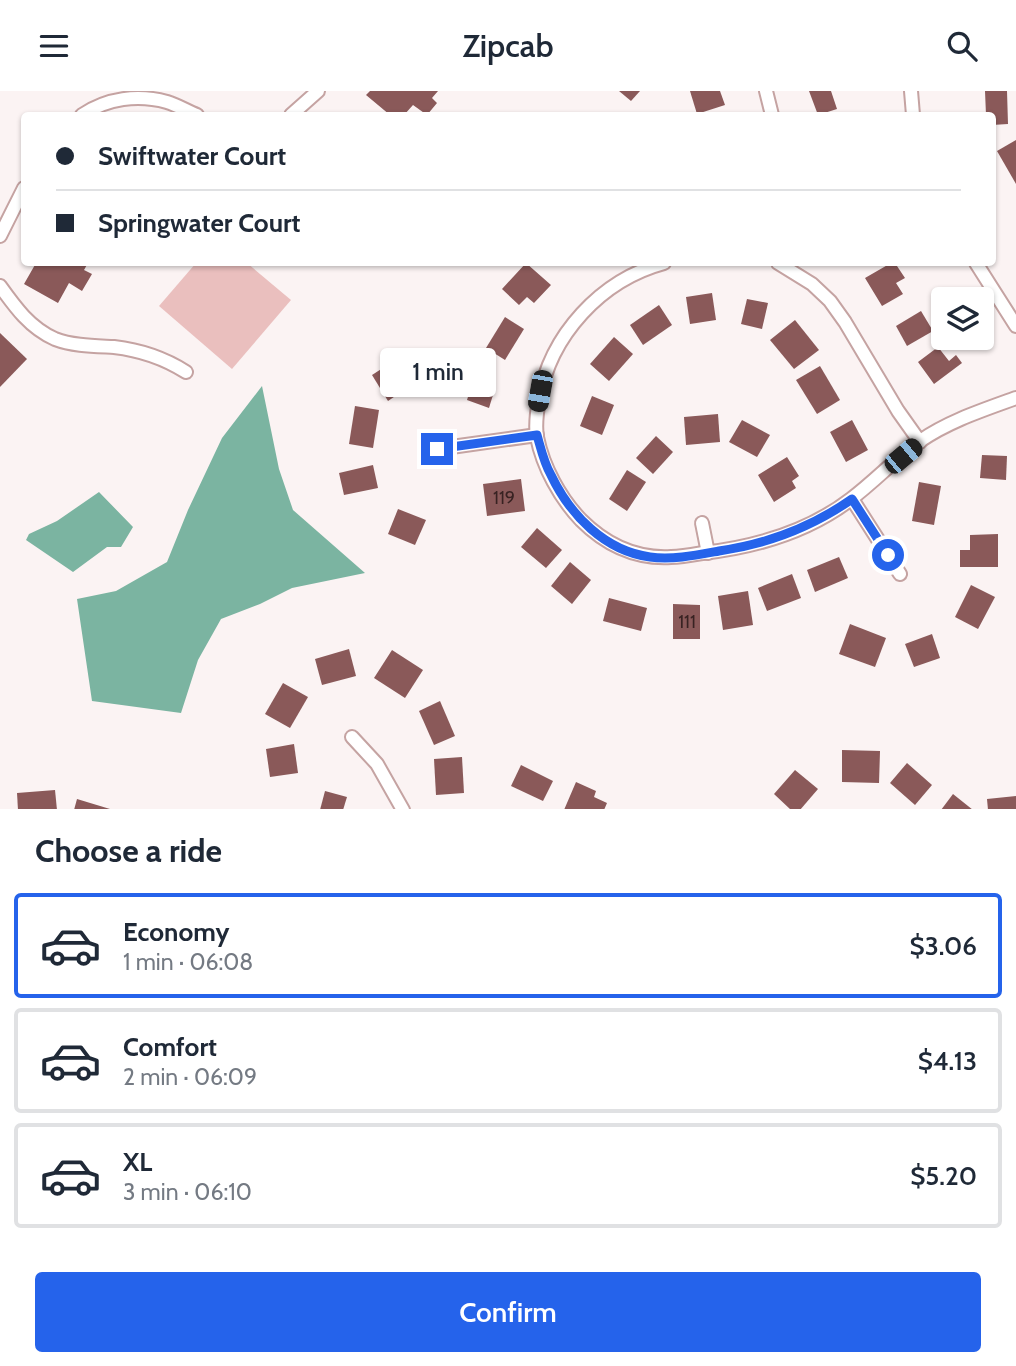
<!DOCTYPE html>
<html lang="en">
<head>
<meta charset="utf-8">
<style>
	body { margin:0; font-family:Cabin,sans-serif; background:#f2f2f3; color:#1f2937; height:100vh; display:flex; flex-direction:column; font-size:26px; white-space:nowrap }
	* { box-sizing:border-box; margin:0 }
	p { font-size:23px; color:#747a83 }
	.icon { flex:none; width:38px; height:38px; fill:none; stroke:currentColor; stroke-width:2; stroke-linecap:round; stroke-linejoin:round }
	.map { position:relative; height:718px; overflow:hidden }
	.panel { display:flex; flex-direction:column; background:#fff; flex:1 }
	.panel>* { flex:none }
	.hud { position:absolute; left:21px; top:21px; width:975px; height:154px; border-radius:7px; box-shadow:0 2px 5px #0004; display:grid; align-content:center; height:154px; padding:0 35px; background:#fff }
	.buttons { position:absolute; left:931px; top:196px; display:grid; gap:14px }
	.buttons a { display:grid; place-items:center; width:63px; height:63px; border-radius:7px; background:#fff; box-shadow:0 2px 5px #0004; font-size:35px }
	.end { position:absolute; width:32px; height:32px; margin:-16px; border:9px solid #2563eb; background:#fff; box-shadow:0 0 0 4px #fff }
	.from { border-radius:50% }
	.bubble { position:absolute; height:49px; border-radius:7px; background:#fff; box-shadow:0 2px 5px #0004; font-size:23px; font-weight:600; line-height:49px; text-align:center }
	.car { position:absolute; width:21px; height:42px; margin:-21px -10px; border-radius:9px; box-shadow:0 0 5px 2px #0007; background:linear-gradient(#222 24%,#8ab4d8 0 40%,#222 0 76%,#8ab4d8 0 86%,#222 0) }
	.hud b { display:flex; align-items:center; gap:24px; height:66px; font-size:26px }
	.hud b+b { border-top:2px solid #e0e1e3 }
	.hud i { width:18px; height:18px; background:#1f2937 }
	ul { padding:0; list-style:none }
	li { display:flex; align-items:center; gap:21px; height:105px; margin:0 14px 10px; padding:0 21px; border:4px solid #e0e1e3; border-radius:7px }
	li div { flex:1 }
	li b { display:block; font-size:26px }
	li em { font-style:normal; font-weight:600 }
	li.current { border-color:#2563eb }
	li>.icon { width:63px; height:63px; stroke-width:1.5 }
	h2 { padding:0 35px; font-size:32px; line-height:84px }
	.cta { display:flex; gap:14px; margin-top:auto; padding:14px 35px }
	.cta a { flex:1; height:80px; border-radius:7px; background:#2563eb; color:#fff; font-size:28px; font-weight:600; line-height:80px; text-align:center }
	header { display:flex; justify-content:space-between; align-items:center; height:91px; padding:0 35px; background:#fff; font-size:32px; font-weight:600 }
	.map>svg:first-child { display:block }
	.green { fill:#eabfbe }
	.water { fill:#7bb4a1 }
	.building { fill:#8a5959 }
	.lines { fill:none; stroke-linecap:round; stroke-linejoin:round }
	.street-casing { stroke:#c5a3a2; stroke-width:16 }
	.street { stroke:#fff; stroke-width:12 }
	.route { stroke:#2563eb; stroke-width:9 }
	.labels { text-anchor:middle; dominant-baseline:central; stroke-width:5; stroke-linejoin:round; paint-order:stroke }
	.number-label { font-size:18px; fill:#382222 }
</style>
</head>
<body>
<header><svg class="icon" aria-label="menu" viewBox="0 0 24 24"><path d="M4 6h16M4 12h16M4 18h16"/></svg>Zipcab<svg class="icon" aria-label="search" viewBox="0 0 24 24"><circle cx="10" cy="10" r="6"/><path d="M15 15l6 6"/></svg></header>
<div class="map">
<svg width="1016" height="719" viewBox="0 0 1016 719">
	<rect width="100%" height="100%" fill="#fbf3f3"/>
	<!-- green -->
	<polygon class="green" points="196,172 247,172 291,209 232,278 159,215"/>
	<!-- water -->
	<g class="water">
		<polygon points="262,295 279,378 293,419 365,482 292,497 260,513 221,528 198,569 181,622 92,610 77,508 116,500 167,471 188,419 222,347"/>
		<polygon points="99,401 133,436 121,456 107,456 73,481 26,449 29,443 57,430"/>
	</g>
	<!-- building -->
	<g class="building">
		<polygon points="370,0 438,0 432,7 437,12 427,24 413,14 404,24 390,24 366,4"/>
		<polygon points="619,0 640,0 631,10"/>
		<polygon points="690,0 720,0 725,14 697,23"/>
		<polygon points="809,0 831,0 837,18 818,24"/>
		<polygon points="985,0 1007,0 1008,33 992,34 992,24 986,24"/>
		<polygon points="1016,49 1016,93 997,60"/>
		<polygon points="36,172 88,172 84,179 92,183 82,200 69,192 58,212 24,193"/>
		<polygon points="526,172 551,194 534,212 527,206 519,214 502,198"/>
		<polygon points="891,172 895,172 905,187 896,192 903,203 882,215 865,187"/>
		<polygon points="712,202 716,229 690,233 686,206"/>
		<polygon points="747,208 768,212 762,238 741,233"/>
		<polygon points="659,214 672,234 643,254 630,234"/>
		<polygon points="921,220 933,240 907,255 896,235"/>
		<polygon points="505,226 524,238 505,269 486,257"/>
		<polygon points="795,229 819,259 794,278 770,249"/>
		<polygon points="0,242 27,268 0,296"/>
		<polygon points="614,246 633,263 609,290 590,273"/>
		<polygon points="938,256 949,270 956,264 962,272 934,293 918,271"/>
		<polygon points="403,264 419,289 388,310 372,284"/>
		<polygon points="820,275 840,309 817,323 796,289"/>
		<polygon points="474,287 496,294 489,317 467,309"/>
		<polygon points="592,305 614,314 602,344 580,335"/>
		<polygon points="355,315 379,319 373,357 349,353"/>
		<polygon points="718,323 720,351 686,354 684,326"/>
		<polygon points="742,329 770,344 757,366 729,351"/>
		<polygon points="852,329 868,359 846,371 830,341"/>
		<polygon points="656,345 673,361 653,383 636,367"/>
		<polygon points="982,364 1007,365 1006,389 980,387"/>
		<polygon points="787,366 799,385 792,390 796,397 774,411 758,384"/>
		<polygon points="373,374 378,397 344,404 339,382"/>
		<polygon points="627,379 646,391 627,420 609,408"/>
		<polygon points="521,388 525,420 487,425 483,393"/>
		<polygon points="919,391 941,395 934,434 912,430"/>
		<polygon points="398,418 426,429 415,454 388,443"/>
		<polygon points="537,437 562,459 546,477 521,456"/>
		<polygon points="998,443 998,476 960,476 960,459 970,459 970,444"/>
		<polygon points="839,466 848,487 815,501 807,479"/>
		<polygon points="570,471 591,489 572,513 551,495"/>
		<polygon points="792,483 801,507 767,520 758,497"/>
		<polygon points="971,494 995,506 978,538 955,526"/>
		<polygon points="748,500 753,534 723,539 718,505"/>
		<polygon points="609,507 647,517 641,540 603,530"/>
		<polygon points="673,513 700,514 700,548 673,548"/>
		<polygon points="850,533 886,547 875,576 839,563"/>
		<polygon points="932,543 940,567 914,576 905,553"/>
		<polygon points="349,558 356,585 322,594 315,568"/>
		<polygon points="392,559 423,579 405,607 374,587"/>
		<polygon points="283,592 308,606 290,637 265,623"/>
		<polygon points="440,610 455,645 434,654 419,620"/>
		<polygon points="294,653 298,682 270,686 266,658"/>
		<polygon points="842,659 880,660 879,692 842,691"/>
		<polygon points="462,666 464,702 436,704 434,668"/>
		<polygon points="907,672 932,694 915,714 890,692"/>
		<polygon points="521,674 553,690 543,710 511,695"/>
		<polygon points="795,679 818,698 800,719 791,719 774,703"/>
		<polygon points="576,691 596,700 594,706 607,712 604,719 564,719"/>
		<polygon points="55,699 57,719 18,719 17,702"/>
		<polygon points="325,700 347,706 343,719 320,719"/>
		<polygon points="953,703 973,719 941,719"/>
		<polygon points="1016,705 1016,719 988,719 987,708"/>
		<polygon points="77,708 110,718 110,719 74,719"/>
	</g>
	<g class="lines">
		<defs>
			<g id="street">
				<polyline points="766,0 772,24"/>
				<polyline points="911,0 913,24"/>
				<path d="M82 24C107 7 138 3 167 11 177 14 187 20 197 24"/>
				<polyline points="291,24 318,0"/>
				<polyline points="0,145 24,97"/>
				<path d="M664 172C601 189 550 244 539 309 537 320 535 334 537 346 543 376 560 407 581 429 606 454 636 468 671 466 682 466 692 464 703 462 756 456 808 441 851 408 875 390 895 368 920 350 949 330 983 319 1016 307"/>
				<polyline points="778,172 812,193 830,210 845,231 898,320 920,351"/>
				<polyline points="976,172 1016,235"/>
				<path d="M0 195C15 216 30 237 55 248 73 255 95 255 114 256 140 259 164 267 186 281"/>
				<polyline points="437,358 537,344"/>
				<polyline points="852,408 900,483"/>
				<polyline points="702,432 708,462"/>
				<polyline points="352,646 377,673 403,719"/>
			</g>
		</defs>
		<!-- street casing -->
		<use href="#street" class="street-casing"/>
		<!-- street -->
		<use href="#street" class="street"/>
	</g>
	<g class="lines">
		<!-- route -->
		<path class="route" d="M437 358 537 344C541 358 544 372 551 384 570 424 605 460 650 466 673 469 697 464 719 460 767 453 812 436 852 408L888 464"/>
	</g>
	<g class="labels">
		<!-- number labels -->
		<g class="number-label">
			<text x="504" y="407">119</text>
			<text x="687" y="531">111</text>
		</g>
	</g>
</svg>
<div class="buttons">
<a><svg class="icon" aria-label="layers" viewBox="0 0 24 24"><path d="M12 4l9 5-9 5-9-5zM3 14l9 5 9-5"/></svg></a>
</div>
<i class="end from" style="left:888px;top:464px"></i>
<i class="end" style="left:437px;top:358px"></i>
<div class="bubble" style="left:380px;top:257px;width:116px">1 min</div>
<i class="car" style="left:540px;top:300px;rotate:190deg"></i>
<i class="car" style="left:903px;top:365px;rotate:50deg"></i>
<div class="hud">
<b><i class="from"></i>Swiftwater Court</b>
<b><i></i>Springwater Court</b>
</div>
</div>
<section class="panel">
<h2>Choose a ride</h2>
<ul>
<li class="current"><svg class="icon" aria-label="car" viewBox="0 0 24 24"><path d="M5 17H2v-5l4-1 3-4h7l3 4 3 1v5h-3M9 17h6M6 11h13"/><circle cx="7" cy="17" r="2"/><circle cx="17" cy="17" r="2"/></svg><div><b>Economy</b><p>1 min · 06:08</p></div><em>$3.06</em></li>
<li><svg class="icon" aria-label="car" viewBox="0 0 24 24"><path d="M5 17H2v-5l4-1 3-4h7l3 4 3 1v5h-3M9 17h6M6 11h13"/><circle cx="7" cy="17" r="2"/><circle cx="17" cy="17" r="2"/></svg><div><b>Comfort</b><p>2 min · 06:09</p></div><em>$4.13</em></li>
<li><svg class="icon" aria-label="car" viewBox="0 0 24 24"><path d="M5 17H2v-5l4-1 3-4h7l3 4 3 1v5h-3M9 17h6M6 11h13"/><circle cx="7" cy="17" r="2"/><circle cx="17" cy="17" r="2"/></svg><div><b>XL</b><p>3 min · 06:10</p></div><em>$5.20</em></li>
</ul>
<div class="cta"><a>Confirm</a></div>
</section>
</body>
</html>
